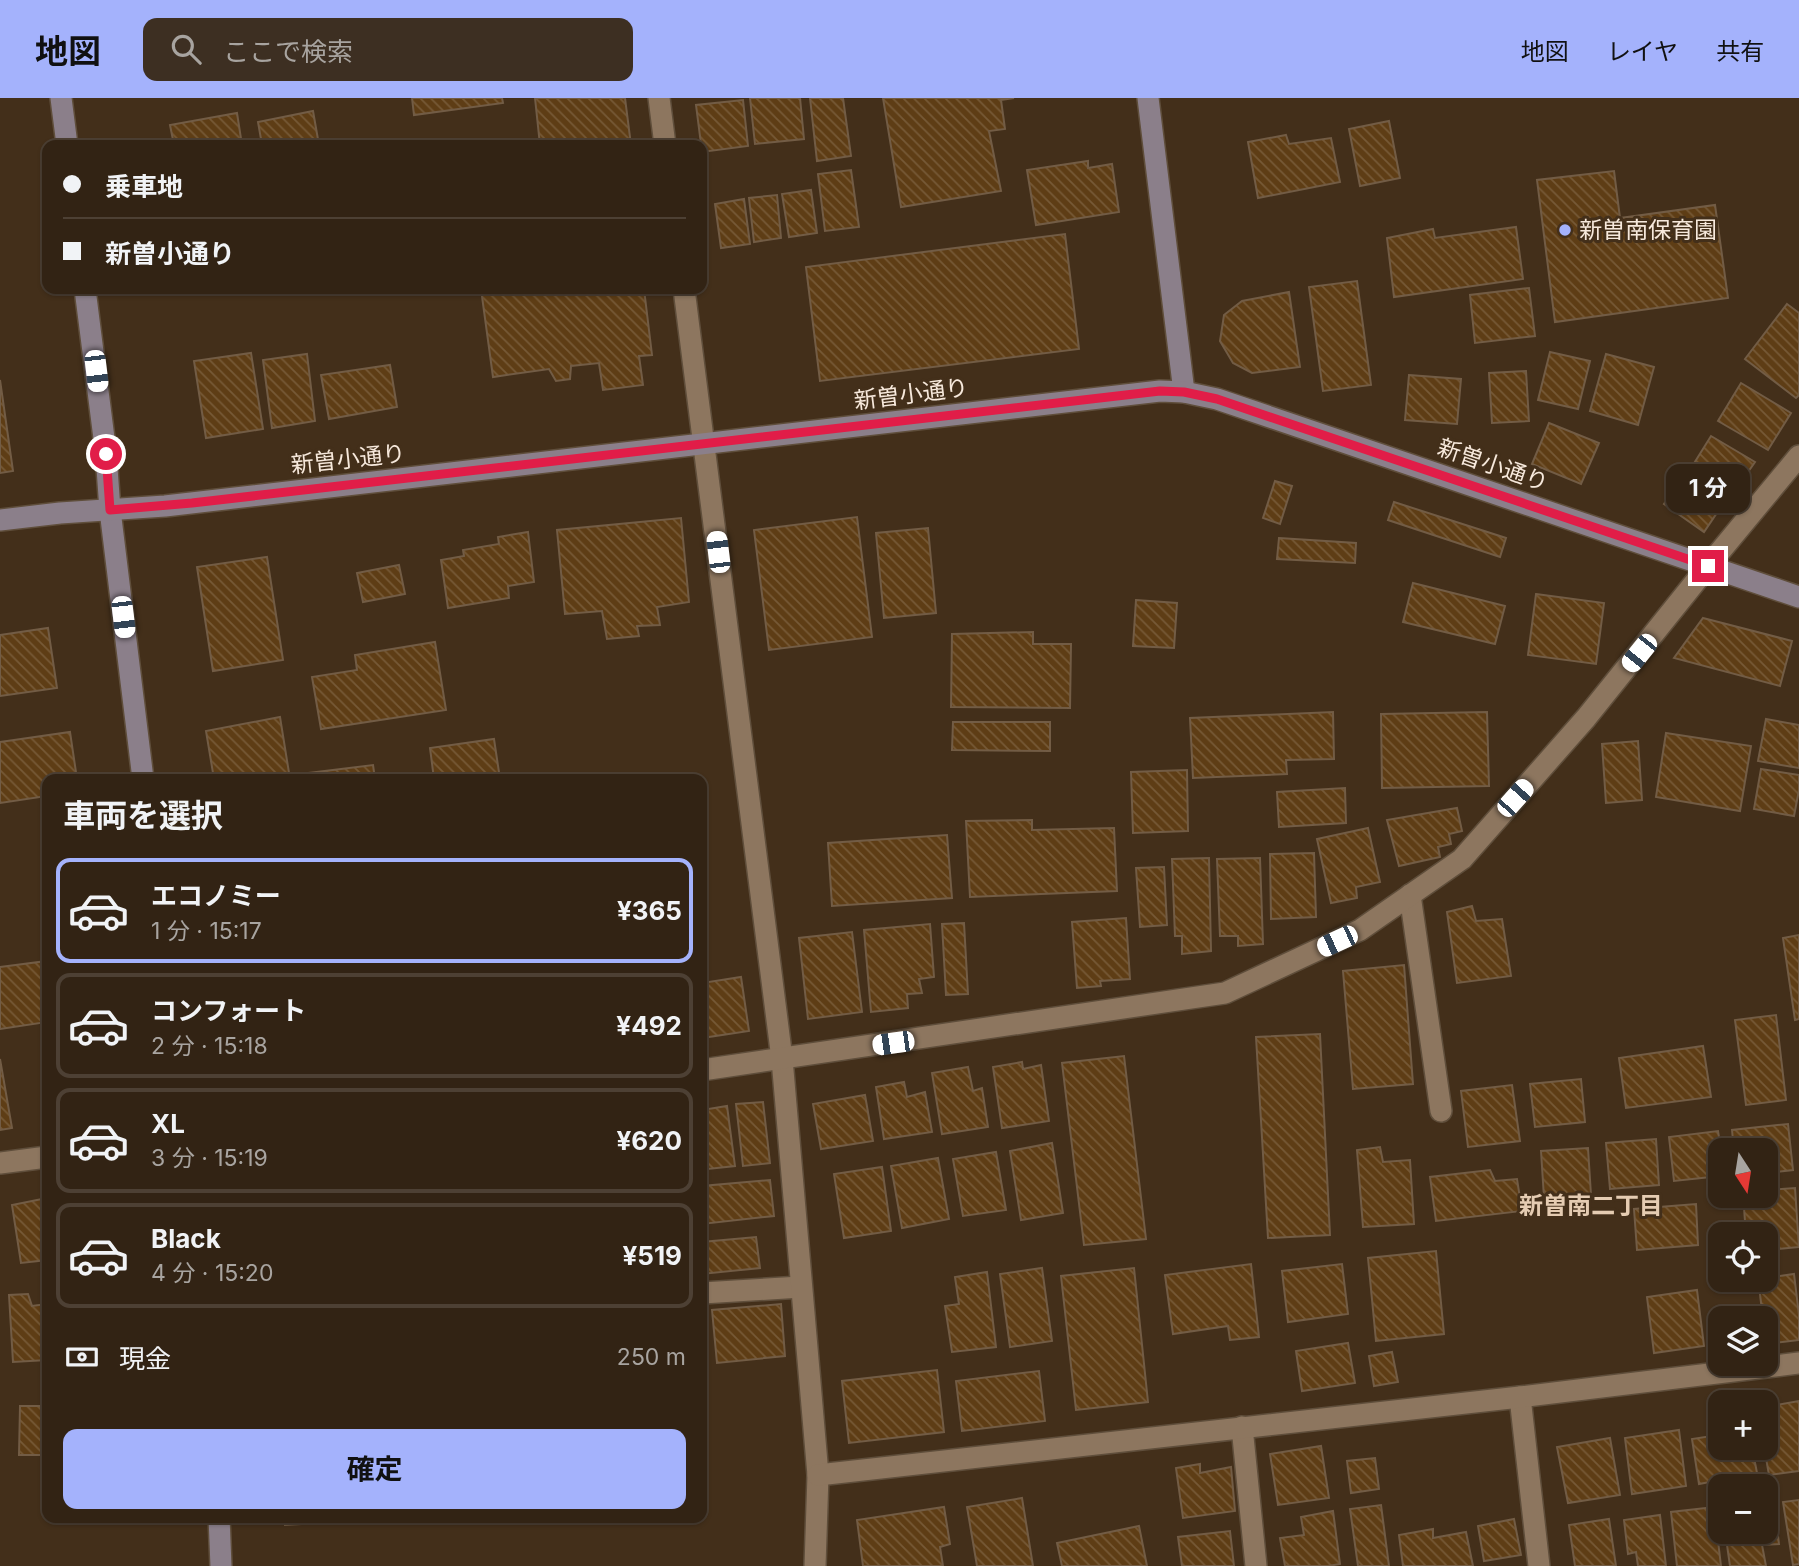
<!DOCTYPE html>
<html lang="ja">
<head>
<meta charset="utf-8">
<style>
	body { margin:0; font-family:Inter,"Noto Sans JP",sans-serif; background:#3d2f22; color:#f1f3f6; height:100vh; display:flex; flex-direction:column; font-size:26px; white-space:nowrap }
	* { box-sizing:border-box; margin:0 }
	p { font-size:23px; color:#a8a4a0 }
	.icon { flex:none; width:38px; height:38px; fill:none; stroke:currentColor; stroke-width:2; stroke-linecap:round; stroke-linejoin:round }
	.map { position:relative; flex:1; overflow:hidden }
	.details { position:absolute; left:42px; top:676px; width:665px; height:749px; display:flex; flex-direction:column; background:#322314; border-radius:14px; box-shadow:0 2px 5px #0004,0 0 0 2px #4d4034 }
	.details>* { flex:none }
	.guide { position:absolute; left:42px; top:42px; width:665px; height:154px; border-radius:14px; box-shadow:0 2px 5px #0004,0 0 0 2px #4d4034; display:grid; align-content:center; height:154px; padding:0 21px; background:#322314 }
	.needle { width:46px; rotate:168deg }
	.buttons { position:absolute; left:1708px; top:1040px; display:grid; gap:14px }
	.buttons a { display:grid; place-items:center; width:70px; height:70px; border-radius:14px; background:#322314; box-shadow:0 2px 5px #0004,0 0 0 2px #4d4034; font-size:35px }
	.end { position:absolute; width:32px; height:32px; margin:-16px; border:9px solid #e11d48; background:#fff; box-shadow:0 0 0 4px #fff }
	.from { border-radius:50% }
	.bubble { position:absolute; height:49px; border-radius:14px; background:#322314; box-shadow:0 2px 5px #0004,0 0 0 2px #4d4034; font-size:23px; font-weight:700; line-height:49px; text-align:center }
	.car { position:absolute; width:21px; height:42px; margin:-21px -10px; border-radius:9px; box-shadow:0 0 5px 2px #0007; background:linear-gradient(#fff 24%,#345 0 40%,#fff 0 76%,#345 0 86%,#fff 0) }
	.guide b { display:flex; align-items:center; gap:24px; height:66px; font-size:26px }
	.guide b+b { border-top:2px solid #4d4034 }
	.guide i { width:18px; height:18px; background:#f1f3f6 }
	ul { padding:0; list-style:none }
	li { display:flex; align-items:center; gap:21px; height:105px; margin:0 14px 10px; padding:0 7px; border:4px solid #4d4034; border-radius:14px }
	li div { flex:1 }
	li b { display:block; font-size:26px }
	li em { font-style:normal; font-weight:700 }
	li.on { border-color:#a4b2fc }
	li>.icon { width:63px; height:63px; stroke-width:1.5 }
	h2 { padding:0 21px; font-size:32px; line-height:84px }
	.pay { display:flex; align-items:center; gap:18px; height:77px; padding:0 21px; font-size:26px }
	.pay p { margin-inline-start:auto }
	.cta { display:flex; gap:14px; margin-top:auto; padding:14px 21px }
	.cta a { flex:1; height:80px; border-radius:14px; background:#a4b2fc; color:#111; font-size:28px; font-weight:700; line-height:80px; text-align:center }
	header { display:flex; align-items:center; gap:42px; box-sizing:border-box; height:98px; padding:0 35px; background:#a4b2fc; color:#111 }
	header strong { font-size:33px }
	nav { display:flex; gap:38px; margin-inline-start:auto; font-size:24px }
	.search { width:490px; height:63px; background:#3d2f22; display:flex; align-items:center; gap:18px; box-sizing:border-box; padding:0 24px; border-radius:14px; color:#a8a4a0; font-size:26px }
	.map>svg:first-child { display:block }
	.building { fill:url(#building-back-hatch); stroke:#725c45; stroke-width:2 }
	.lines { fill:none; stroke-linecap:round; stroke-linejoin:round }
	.lane-casing { stroke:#5f4e3b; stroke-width:24 }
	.street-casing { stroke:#5f4e3b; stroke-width:24 }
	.secondary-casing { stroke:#5f4e3b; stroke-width:24 }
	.lane { stroke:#8d765f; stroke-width:21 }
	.street { stroke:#8d765f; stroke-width:21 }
	.secondary { stroke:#8b7f8a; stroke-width:21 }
	.route { stroke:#e11d48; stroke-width:9 }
	.poi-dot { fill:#a4b2fc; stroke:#432f1a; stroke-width:2.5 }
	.labels { text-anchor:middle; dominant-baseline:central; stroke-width:6; stroke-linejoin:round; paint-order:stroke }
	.poi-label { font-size:23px; fill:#f7e9dc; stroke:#432f1a; text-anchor:start }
	.street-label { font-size:23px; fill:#f7e9dc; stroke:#432f1a }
	.neighbourhood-label { font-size:24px; font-weight:bold; fill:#e5ccb2; stroke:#432f1a }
</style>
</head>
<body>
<header>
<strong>地図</strong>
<div class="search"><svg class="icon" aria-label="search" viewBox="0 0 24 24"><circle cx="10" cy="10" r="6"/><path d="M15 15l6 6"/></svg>ここで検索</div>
<nav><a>地図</a><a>レイヤ</a><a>共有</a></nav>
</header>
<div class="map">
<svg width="1799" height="1468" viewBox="0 0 1799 1468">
	<defs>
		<pattern id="building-back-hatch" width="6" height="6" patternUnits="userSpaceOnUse" patternTransform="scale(1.75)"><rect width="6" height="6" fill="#5e3d15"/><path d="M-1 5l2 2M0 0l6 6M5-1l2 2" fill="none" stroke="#765936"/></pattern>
	</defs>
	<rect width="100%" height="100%" fill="#432f1a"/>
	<!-- building -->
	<g class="building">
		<polygon points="412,0 502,0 503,5 414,17"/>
		<polygon points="535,0 625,0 631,47 540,47"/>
		<polygon points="750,0 800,0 804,41 755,46"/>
		<polygon points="810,0 843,0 851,58 817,63"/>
		<polygon points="883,0 1014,0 1001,2 1005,31 989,33 1001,93 901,109"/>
		<polygon points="743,2 748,48 702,54 696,7"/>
		<polygon points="313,13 319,47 262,47 258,24"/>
		<polygon points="237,15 242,47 174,47 170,27"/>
		<polygon points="1389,23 1400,80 1360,88 1349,31"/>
		<polygon points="1286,37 1289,46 1331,40 1340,84 1258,100 1248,44"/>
		<polygon points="1088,63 1088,70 1112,66 1119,114 1036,127 1027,72"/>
		<polygon points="851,72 859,129 825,133 818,76"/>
		<polygon points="1614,73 1620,120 1715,107 1728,200 1555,224 1537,82"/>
		<polygon points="811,92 817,135 789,139 782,96"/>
		<polygon points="777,97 781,140 754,144 749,100"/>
		<polygon points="744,101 750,146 721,150 715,106"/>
		<polygon points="1516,129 1523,181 1394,199 1387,140 1433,131 1435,140"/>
		<polygon points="1065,136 1079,251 820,283 806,169"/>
		<polygon points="1357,183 1371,287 1323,293 1309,189"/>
		<polygon points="1529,190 1535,238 1475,245 1470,197"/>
		<polygon points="481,191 644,191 652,257 639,258 643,287 603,292 599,265 571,268 570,281 556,283 549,271 493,279"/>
		<polygon points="1289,194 1300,269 1252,275 1233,265 1220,243 1224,217 1242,203"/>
		<polygon points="1787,206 1799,215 1799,297 1796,300 1745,261"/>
		<polygon points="1550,254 1590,263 1578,311 1538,302"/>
		<polygon points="251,255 263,331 206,340 194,263"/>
		<polygon points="307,256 315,323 272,330 263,262"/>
		<polygon points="1606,256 1654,269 1638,327 1590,313"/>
		<polygon points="390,267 397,309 329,321 321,277"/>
		<polygon points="1526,273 1529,323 1492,325 1489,275"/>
		<polygon points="1409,277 1461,281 1457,326 1405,322"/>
		<polygon points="0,282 13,373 0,375"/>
		<polygon points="1741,285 1791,315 1768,352 1718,323"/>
		<polygon points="1549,325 1599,345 1581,386 1532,366"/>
		<polygon points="1711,338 1755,364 1734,394 1693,367"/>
		<polygon points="1686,373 1727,400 1704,434 1664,406"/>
		<polygon points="1275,383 1292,388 1280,426 1263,420"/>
		<polygon points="1394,404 1506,440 1500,459 1388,422"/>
		<polygon points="857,419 872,539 769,552 754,432"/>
		<polygon points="681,420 689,504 657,509 660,527 637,528 639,538 607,541 602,513 565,516 557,432"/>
		<polygon points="928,430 936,515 884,520 876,435"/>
		<polygon points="528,434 534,484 508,488 509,500 448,510 441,462 464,458 463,452 499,446 498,439"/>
		<polygon points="1279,440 1356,445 1355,465 1277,461"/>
		<polygon points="267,459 283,562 213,573 197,469"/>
		<polygon points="399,467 405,496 363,504 357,475"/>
		<polygon points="1413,485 1505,508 1495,546 1403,524"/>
		<polygon points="1536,496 1604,505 1596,566 1528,557"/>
		<polygon points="1136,502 1177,505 1174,550 1133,548"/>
		<polygon points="1703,520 1792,543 1780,588 1674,560"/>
		<polygon points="48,530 57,590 0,598 0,537"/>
		<polygon points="1033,534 1033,546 1071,546 1070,610 951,609 952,536"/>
		<polygon points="435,544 446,612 321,631 312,579 357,572 355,557"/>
		<polygon points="1333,614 1334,661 1286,662 1287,676 1193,680 1190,620"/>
		<polygon points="1487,614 1489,688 1382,690 1381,616"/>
		<polygon points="280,619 290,681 214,681 206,633"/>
		<polygon points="1766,621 1799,627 1799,670 1758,663"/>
		<polygon points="953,624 1050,624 1050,653 952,652"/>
		<polygon points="70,634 77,681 47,681 47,698 0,705 0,644"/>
		<polygon points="1666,635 1751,648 1740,713 1656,699"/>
		<polygon points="494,641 500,681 434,681 430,650"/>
		<polygon points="1638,643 1642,702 1606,705 1602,646"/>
		<polygon points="373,667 375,681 309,681 309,675"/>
		<polygon points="1761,671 1799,677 1799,692 1794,718 1754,711"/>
		<polygon points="1187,672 1188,733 1133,735 1131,674"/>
		<polygon points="1345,690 1346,725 1279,729 1277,694"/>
		<polygon points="1457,710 1462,733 1449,736 1451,746 1438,749 1440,759 1399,768 1387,722"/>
		<polygon points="1032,722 1032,732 1114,730 1117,793 970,799 966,723"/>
		<polygon points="1368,730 1380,784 1356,789 1357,800 1331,805 1317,741"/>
		<polygon points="947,737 952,800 832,808 828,745"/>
		<polygon points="1314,755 1316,819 1271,821 1270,756"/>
		<polygon points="1209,760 1211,853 1182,856 1182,838 1175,838 1172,761"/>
		<polygon points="1260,760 1263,846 1238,848 1238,838 1220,838 1217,761"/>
		<polygon points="1164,769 1167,827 1140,829 1136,770"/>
		<polygon points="1472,808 1476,823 1502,821 1511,878 1457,885 1447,814"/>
		<polygon points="1126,820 1130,881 1100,883 1101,888 1077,890 1072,824"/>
		<polygon points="964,825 968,896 946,897 942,826"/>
		<polygon points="930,826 934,879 919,881 922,895 907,896 908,910 871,914 864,832"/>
		<polygon points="852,834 862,914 808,921 799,840"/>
		<polygon points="1799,837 1799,921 1795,922 1783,840"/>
		<polygon points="47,863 47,924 0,931 0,869"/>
		<polygon points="1404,867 1413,986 1353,991 1343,873"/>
		<polygon points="741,879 749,933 702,940 702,885"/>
		<polygon points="1776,917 1786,1002 1746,1007 1735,922"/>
		<polygon points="1320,936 1330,1137 1268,1140 1256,939"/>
		<polygon points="1703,948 1711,999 1626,1010 1619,960"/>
		<polygon points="1124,958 1146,1141 1084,1147 1062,965"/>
		<polygon points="0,961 12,1030 0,1032"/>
		<polygon points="1022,964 1023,971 1041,967 1049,1023 1002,1030 993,969"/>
		<polygon points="968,969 973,993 982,990 988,1029 942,1036 932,975"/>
		<polygon points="1581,981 1585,1024 1535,1029 1530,986"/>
		<polygon points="904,984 907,999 925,994 932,1034 884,1041 876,989"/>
		<polygon points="1512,987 1520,1043 1468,1049 1461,993"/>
		<polygon points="865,997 873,1043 821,1051 813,1006"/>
		<polygon points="763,1004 770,1065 743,1068 736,1006"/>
		<polygon points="727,1008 735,1068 708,1071 702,1012"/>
		<polygon points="1788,1026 1793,1072 1766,1075 1766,1052 1734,1052 1732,1032"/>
		<polygon points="1718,1033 1721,1052 1720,1078 1674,1083 1669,1039"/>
		<polygon points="1656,1041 1659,1087 1610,1091 1606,1045"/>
		<polygon points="1052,1045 1063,1115 1021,1122 1010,1053"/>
		<polygon points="1380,1049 1383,1064 1410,1062 1414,1126 1363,1129 1357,1052"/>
		<polygon points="1588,1050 1591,1097 1544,1100 1541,1053"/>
		<polygon points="996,1054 1006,1112 963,1118 953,1061"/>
		<polygon points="938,1060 949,1121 902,1130 891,1068"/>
		<polygon points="882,1069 891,1133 844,1140 834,1076"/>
		<polygon points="1490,1072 1495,1083 1517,1081 1522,1113 1436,1123 1430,1079"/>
		<polygon points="770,1082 774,1118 702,1126 702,1088"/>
		<polygon points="1795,1090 1799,1149 1766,1152 1766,1136 1746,1136 1743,1097 1766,1097 1766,1092"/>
		<polygon points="47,1100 47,1162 21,1165 12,1107"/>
		<polygon points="1696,1106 1698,1147 1637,1152 1634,1111"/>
		<polygon points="756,1139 760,1170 702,1176 702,1144"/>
		<polygon points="1436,1153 1444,1236 1376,1243 1368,1160"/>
		<polygon points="1251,1166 1259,1239 1230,1242 1228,1228 1173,1236 1165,1177"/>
		<polygon points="1342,1166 1348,1216 1288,1224 1282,1173"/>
		<polygon points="1042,1170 1052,1243 1010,1249 1000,1176"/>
		<polygon points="1134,1170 1148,1304 1076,1312 1061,1178"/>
		<polygon points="987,1174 996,1249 952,1254 945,1208 959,1206 955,1179"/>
		<polygon points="1794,1176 1799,1217 1799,1242 1766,1246 1766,1220 1763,1220 1758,1181"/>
		<polygon points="1697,1192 1704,1248 1654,1255 1647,1199"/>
		<polygon points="28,1196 32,1208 47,1206 47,1262 13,1264 9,1197"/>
		<polygon points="781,1206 785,1258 717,1265 712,1212"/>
		<polygon points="1348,1245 1355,1285 1302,1293 1296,1253"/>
		<polygon points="1392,1254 1398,1284 1374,1288 1369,1258"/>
		<polygon points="937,1272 944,1334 849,1345 842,1283"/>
		<polygon points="1039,1273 1045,1323 962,1333 956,1283"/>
		<polygon points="1799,1303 1799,1373 1769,1377 1764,1349 1766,1349 1766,1309"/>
		<polygon points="20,1308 47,1308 47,1357 19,1357"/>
		<polygon points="1720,1323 1720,1349 1752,1349 1757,1375 1699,1386 1692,1341 1712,1338 1709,1326"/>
		<polygon points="1679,1332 1686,1388 1632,1396 1625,1340"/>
		<polygon points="1610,1340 1620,1397 1568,1405 1557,1349"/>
		<polygon points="1321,1348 1329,1400 1278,1407 1270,1356"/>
		<polygon points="1375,1360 1379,1391 1351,1395 1347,1363"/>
		<polygon points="1200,1366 1200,1375 1231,1369 1235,1413 1183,1420 1176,1370"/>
		<polygon points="1773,1397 1779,1446 1762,1447 1766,1468 1730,1468 1725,1433 1766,1433 1766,1399"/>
		<polygon points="1022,1400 1033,1468 977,1468 967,1409"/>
		<polygon points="1799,1402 1799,1466 1793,1467 1783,1404"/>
		<polygon points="1381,1407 1389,1468 1358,1468 1350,1411"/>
		<polygon points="944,1409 950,1446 940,1449 943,1468 863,1468 857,1422"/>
		<polygon points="1714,1409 1721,1468 1677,1468 1671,1414"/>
		<polygon points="1333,1413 1340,1466 1328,1468 1285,1468 1280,1440 1304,1437 1301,1419"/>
		<polygon points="1660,1417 1666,1468 1638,1468 1636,1454 1628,1456 1624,1422"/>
		<polygon points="285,1419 319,1419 320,1425 285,1427"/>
		<polygon points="332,1419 418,1419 418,1423 332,1421"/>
		<polygon points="1514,1421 1521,1457 1484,1463 1478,1428"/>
		<polygon points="1609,1421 1616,1468 1575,1468 1569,1427"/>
		<polygon points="1139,1428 1147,1468 1062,1468 1057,1445"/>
		<polygon points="1433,1431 1433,1440 1466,1434 1473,1468 1403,1468 1399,1437"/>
		<polygon points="1230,1433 1234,1468 1182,1468 1178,1439"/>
	</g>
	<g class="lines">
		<defs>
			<g id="lane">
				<polyline points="1410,797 1441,1013"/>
				<polyline points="702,1195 801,1189"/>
				<polyline points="1242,1329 1256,1468"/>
			</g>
			<g id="street">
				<polyline points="659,0 665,47"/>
				<polyline points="684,191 782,961 818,1377 815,1468"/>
				<polyline points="702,972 1225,895 1360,832 1462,761 1586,620 1708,468 1799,358"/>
				<polyline points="0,1065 47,1059"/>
				<polyline points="1520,1299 1539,1468"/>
				<polyline points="818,1377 1520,1299 1799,1265"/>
			</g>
			<g id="secondary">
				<polyline points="61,0 67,47"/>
				<polyline points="1148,0 1184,294"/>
				<polyline points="85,191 106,356 110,412 143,681"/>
				<polyline points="0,422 60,415 165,408 1160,293 1184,294 1217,301 1799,499"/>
				<polyline points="219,1419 221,1468"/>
			</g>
		</defs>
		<!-- lane casing -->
		<use href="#lane" class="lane-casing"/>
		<!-- street casing -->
		<use href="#street" class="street-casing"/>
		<!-- secondary casing -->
		<use href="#secondary" class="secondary-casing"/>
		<!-- lane -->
		<use href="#lane" class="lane"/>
		<!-- street -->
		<use href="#street" class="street"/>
		<!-- secondary -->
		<use href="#secondary" class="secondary"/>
	</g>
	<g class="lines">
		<!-- route -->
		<polyline class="route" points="106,356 110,412 192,405 1160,293 1184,294 1217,301 1708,468"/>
	</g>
	<!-- markers -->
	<circle class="poi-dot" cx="1565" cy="132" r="7"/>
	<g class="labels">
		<!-- poi labels -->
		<g class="poi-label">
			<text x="1579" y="132">新曽南保育園</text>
		</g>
		<!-- street labels -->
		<g class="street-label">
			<text transform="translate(911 296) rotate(-7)">新曽小通り</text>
			<text transform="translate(348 361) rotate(-6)">新曽小通り</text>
			<text transform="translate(1493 367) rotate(19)">新曽小通り</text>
		</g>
		<!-- neighbourhood labels -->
		<g class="neighbourhood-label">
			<text x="1591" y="1107">新曽南二丁目</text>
		</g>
	</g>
</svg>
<div class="buttons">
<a><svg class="needle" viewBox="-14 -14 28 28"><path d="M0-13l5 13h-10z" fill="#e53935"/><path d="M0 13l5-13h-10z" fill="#a8a4a0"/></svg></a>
<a><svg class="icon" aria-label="locate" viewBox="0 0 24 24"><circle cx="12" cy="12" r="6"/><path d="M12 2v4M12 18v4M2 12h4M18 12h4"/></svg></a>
<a><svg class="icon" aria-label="layers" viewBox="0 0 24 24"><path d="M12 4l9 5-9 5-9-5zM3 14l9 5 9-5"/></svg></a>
<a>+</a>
<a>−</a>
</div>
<i class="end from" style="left:106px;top:356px"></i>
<i class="end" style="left:1708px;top:468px"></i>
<div class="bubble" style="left:1666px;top:366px;width:84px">1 分</div>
<i class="car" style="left:96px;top:273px;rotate:173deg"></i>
<i class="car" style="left:718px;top:454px;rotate:353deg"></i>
<i class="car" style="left:123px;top:519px;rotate:173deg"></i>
<i class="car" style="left:1639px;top:555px;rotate:219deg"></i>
<i class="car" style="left:1515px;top:700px;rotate:42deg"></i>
<i class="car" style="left:1337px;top:843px;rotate:245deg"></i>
<i class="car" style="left:893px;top:945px;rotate:262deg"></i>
<div class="guide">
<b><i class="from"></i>乗車地</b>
<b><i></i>新曽小通り</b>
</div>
<section class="details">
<h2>車両を選択</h2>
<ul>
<li class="on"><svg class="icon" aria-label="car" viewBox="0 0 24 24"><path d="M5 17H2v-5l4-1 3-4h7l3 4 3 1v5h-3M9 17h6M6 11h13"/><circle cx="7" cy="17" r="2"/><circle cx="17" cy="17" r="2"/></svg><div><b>エコノミー</b><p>1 分 · 15:17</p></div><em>¥365</em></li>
<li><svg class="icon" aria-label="car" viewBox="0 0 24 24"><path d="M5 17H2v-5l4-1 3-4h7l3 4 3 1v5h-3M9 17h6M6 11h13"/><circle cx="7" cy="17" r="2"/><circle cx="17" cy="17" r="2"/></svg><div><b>コンフォート</b><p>2 分 · 15:18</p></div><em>¥492</em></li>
<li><svg class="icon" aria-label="car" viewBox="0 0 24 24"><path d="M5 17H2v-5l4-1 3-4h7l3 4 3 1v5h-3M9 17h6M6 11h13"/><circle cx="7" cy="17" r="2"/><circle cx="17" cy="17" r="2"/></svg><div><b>XL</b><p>3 分 · 15:19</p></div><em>¥620</em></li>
<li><svg class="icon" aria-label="car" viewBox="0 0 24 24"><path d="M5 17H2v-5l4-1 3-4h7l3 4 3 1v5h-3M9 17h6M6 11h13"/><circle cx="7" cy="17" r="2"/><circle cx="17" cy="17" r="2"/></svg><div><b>Black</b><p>4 分 · 15:20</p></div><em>¥519</em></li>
</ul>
<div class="pay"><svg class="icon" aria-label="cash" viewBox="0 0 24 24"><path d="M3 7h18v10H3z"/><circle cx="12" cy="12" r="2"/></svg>現金<p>250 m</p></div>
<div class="cta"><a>確定</a></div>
</section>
</div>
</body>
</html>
